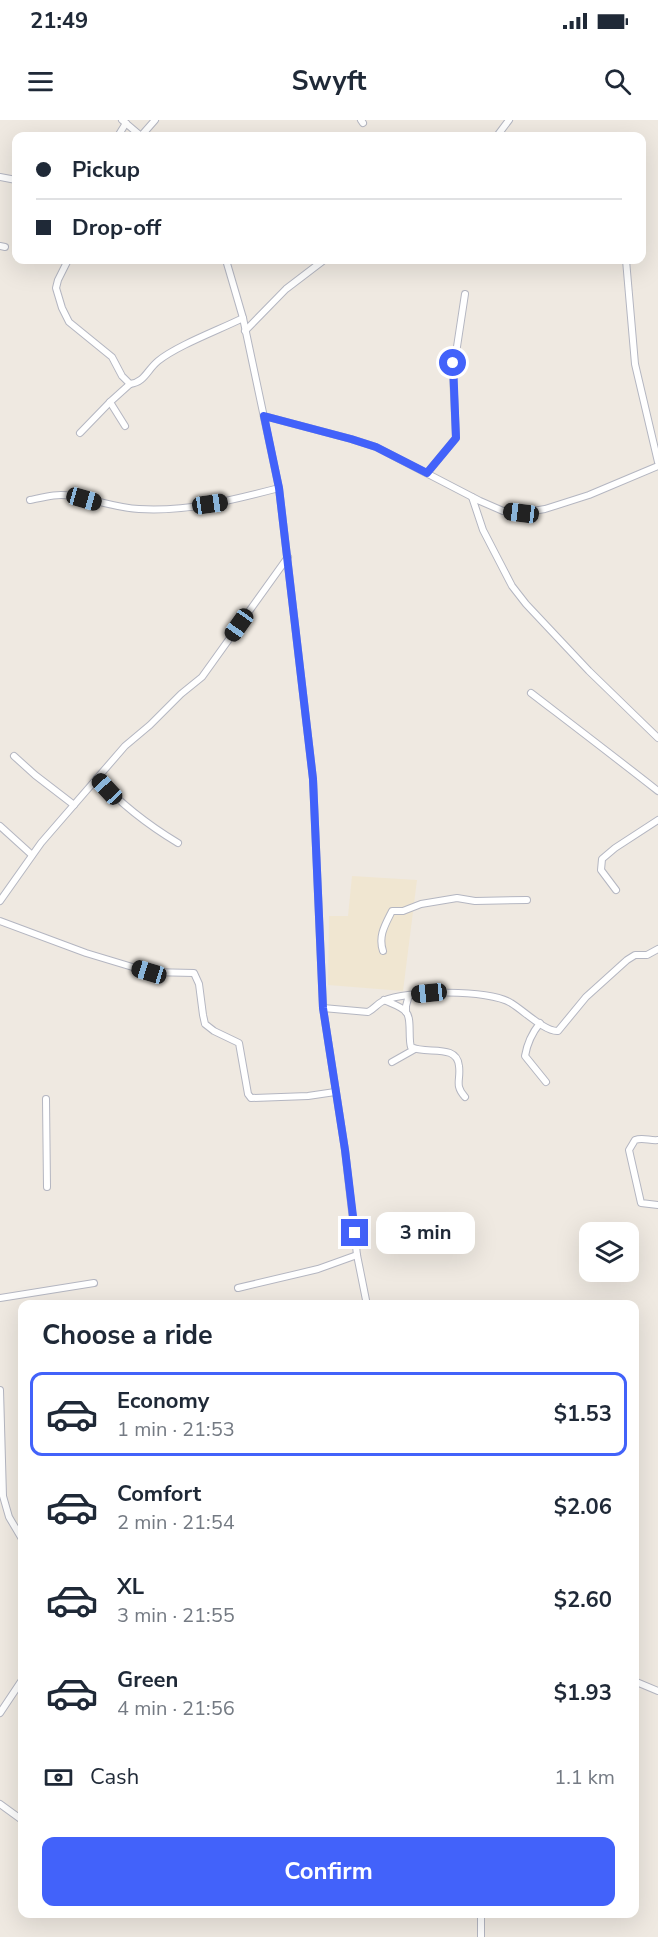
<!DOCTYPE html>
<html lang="en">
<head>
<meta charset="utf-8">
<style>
	body { margin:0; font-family:"Nunito Sans",sans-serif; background:#f6f6f7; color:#1f2937; height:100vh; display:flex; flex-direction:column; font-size:22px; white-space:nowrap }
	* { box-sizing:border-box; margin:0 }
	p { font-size:20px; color:#747a83 }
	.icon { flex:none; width:33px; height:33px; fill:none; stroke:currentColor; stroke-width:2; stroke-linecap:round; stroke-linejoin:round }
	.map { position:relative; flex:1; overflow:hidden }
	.drawer { position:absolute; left:18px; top:1180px; width:621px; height:618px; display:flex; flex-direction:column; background:#fff; border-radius:12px; box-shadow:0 6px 24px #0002 }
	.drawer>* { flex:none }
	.banner { position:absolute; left:12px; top:12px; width:634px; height:132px; border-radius:12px; box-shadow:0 6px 24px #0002; display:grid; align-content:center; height:132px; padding:0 24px; background:#fff }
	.fabs { position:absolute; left:579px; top:1102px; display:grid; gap:12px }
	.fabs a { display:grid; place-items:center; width:60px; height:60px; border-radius:12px; background:#fff; box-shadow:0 6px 24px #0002; font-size:30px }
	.end { position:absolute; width:27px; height:27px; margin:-14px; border:8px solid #4262fa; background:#fff; box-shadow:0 0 0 3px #fff }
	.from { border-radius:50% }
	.bubble { position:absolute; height:42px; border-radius:12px; background:#fff; box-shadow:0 6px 24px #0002; font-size:20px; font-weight:700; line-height:42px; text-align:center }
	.car { position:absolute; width:18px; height:36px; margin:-18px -9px; border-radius:8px; box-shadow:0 0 4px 2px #0007; background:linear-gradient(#222 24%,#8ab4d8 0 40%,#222 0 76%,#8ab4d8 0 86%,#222 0) }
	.banner b { display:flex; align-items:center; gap:21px; height:57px; font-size:22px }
	.banner b+b { border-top:2px solid #e0e1e3 }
	.banner i { width:15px; height:15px; background:#1f2937 }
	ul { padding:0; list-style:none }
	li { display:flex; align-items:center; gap:18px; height:84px; margin:0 12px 9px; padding:0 12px; border:3px solid transparent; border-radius:12px }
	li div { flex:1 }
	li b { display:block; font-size:22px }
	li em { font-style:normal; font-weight:700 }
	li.current { border-color:#4262fa }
	li>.icon { width:54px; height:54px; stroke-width:1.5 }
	h2 { padding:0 24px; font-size:27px; line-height:72px }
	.pay { display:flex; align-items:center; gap:15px; height:66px; padding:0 24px; font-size:22px }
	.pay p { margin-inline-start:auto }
	.cta { display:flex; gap:12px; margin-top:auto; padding:12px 24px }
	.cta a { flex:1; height:69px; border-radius:12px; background:#4262fa; color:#fff; font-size:24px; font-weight:700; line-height:69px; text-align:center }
	.status { display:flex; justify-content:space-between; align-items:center; height:42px; padding:0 30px; background:#fff; direction:ltr }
	.status svg { height:16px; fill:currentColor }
	header { display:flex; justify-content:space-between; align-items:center; height:78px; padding:0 24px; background:#fff; font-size:27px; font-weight:700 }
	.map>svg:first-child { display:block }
	.education { fill:#f0e6d1 }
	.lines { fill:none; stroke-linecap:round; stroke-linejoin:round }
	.street-casing { stroke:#b4b6c1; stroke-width:8 }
	.street { stroke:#fff; stroke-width:6 }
	.route { stroke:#4262fa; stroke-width:8 }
</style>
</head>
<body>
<div class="status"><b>21:49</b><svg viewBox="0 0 49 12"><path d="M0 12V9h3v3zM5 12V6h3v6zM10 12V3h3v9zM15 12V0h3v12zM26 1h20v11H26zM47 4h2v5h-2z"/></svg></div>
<header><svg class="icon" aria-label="menu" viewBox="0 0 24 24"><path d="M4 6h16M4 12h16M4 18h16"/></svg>Swyft<svg class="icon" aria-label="search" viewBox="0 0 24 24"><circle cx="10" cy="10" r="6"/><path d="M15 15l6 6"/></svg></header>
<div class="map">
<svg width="658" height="1817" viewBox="0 0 658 1817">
	<rect width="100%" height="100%" fill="#efe9e1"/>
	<!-- education -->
	<polygon class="education" points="352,756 417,760 403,871 328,865 329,796 348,796"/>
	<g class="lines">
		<defs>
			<g id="street">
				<polyline points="122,0 141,16"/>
				<polyline points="361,0 363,3"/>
				<polyline points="118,16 126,3"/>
				<polyline points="141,16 155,0"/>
				<polyline points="497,16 509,0"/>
				<polyline points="0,57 16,60"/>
				<polyline points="0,126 5,127"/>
				<path d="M68 140 58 160 56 168 62 188 69 202 112 237 122 256 130 264C145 262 147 250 158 241 178 225 219 210 243 198"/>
				<polyline points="226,140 243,198 279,368 313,659 323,888 345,1030 357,1135 367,1185"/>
				<polyline points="626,140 635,244 658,342"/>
				<polyline points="245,211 286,169 324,140"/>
				<polyline points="110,282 125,306"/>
				<polyline points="264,296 351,319 376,327 480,381 503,391 521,393 545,389 589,375 658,346"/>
				<polyline points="80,313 110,282 130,264"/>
				<polyline points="427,353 456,318 453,253 465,174"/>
				<polyline points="472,377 483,410 512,466 526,484 589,551 658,618"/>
				<path d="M30 380C44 377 58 373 71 376 94 379 116 388 139 389 187 392 233 380 279 368"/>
				<path d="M531 573C574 606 616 638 658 671"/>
				<polyline points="14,636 35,655 74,685"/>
				<path d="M97 658C120 683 148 705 178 723"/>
				<polyline points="0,706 32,735"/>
				<polyline points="616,770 601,750 602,739 615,728 658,700"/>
				<polyline points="0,781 41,723 125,626 150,605 181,574 202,557 288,437"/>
				<polyline points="0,801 86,833 149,852 194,853 199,864 203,895 205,904 214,911 239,923 248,974 251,978 308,976 335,972"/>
				<path d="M383 831C378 816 385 805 392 791H403L421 784 457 778 475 781 527 780"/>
				<path d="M384 880C390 883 401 886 406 892 412 898 408 918 411 927 426 935 457 923 459 946 461 960 454 965 465 977"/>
				<path d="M323 888 368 892C374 889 377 884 383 881 407 870 489 869 511 883 523 890 545 912 558 911L586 877 627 840 635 835H647L658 829"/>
				<polyline points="406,892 406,886 409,875"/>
				<path d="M540 903C532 913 527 924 525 936L546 962"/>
				<polyline points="392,942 415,929"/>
				<polyline points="46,979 47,1067"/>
				<path d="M658 1020C650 1021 643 1017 635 1020L629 1030 641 1083 658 1085"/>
				<polyline points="238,1168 318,1149 357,1135"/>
				<polyline points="0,1178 94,1163"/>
				<polyline points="0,1270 3,1376 9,1397 22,1419"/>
				<polyline points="634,1561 658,1571"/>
				<polyline points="0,1593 22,1560"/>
				<polyline points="0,1684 22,1700"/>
				<polyline points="481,1817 481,1794"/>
			</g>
		</defs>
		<!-- street casing -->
		<use href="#street" class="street-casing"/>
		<!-- street -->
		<use href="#street" class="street"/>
	</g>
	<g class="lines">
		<!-- route -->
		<polyline class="route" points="355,1113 345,1030 323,888 313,659 279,368 264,296 351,319 376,327 427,353 456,318 453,243"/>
	</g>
</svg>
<div class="fabs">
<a><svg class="icon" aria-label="layers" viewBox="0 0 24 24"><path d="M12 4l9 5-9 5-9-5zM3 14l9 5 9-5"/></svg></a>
</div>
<i class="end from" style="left:453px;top:243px"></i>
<i class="end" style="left:355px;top:1113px"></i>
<div class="bubble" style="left:376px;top:1092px;width:99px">3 min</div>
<i class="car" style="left:84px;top:379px;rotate:106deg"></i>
<i class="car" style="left:210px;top:384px;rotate:82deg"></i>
<i class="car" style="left:521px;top:393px;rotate:277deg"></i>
<i class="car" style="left:239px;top:505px;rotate:215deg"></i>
<i class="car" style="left:107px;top:669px;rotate:317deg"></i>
<i class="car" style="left:149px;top:852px;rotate:287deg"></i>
<i class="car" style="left:429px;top:873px;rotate:264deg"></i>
<div class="banner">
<b><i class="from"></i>Pickup</b>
<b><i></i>Drop-off</b>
</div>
<section class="drawer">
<h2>Choose a ride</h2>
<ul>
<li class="current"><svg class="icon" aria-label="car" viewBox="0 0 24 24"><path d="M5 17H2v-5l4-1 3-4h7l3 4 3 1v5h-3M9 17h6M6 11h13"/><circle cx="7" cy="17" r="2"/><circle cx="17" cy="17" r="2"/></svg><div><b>Economy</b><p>1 min · 21:53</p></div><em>$1.53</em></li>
<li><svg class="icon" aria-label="car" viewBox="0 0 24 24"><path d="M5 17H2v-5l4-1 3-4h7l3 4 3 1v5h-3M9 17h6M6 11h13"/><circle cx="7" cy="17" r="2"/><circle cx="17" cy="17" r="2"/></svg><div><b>Comfort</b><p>2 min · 21:54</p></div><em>$2.06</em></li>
<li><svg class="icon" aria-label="car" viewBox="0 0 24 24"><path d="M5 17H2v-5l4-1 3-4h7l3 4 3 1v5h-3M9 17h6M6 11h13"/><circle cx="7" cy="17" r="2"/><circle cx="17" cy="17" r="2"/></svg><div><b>XL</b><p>3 min · 21:55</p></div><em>$2.60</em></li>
<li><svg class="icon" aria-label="car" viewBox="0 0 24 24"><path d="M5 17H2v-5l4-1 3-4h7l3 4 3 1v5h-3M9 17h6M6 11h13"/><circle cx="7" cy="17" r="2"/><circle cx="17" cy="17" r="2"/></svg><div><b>Green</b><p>4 min · 21:56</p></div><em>$1.93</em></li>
</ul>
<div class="pay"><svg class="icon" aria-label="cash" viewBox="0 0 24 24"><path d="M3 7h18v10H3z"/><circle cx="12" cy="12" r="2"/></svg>Cash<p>1.1 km</p></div>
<div class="cta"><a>Confirm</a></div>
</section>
</div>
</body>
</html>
